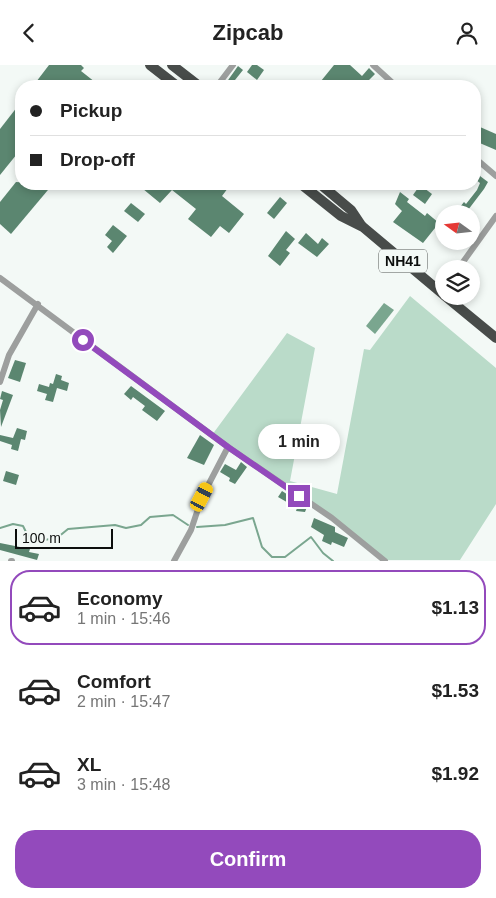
<!DOCTYPE html>
<html lang="en">
<head>
<meta charset="utf-8">
<style>
	body { margin:0; font-family:Arial,sans-serif; background:#f2f2f2; color:#222; height:100vh; display:flex; flex-direction:column; font-size:19px; white-space:nowrap }
	* { box-sizing:border-box; margin:0 }
	p { font-size:16px; color:#767676 }
	.icon { flex:none; width:28px; height:28px; fill:none; stroke:currentColor; stroke-width:2; stroke-linecap:round; stroke-linejoin:round }
	.map { position:relative; height:496px; overflow:hidden }
	.details { display:flex; flex-direction:column; background:#fff; flex:1 }
	.details>* { flex:none }
	.banner { position:absolute; left:15px; top:15px; width:466px; height:110px; border-radius:20px; box-shadow:0 2px 8px #0003; display:grid; align-content:center; height:110px; padding:0 15px; background:#fff }
	.needle { width:32px; rotate:285deg }
	.fabs { position:absolute; left:435px; top:140px; display:grid; gap:10px }
	.fabs a { display:grid; place-items:center; width:45px; height:45px; border-radius:50%; background:#fff; box-shadow:0 2px 8px #0003; font-size:25px }
	.scale { position:absolute; left:15px; bottom:12px; width:98px; box-sizing:border-box; padding-left:5px; border:2px solid #0c0e0d; border-top:0; font-size:14px; line-height:18px; white-space:nowrap; color:#0c0e0d; -webkit-text-stroke:4px #f3f9f6; paint-order:stroke }
	.end { position:absolute; width:22px; height:22px; margin:-11px; border:6px solid #934abc; background:#fff; box-shadow:0 0 0 2px #fff }
	.from { border-radius:50% }
	.bubble { position:absolute; height:35px; border-radius:18px; background:#fff; box-shadow:0 2px 8px #0003; font-size:16px; font-weight:800; line-height:35px; text-align:center }
	.car { position:absolute; width:15px; height:30px; margin:-15px -8px; border-radius:6px; box-shadow:0 0 4px 1px #0007; background:linear-gradient(#f5c518 24%,#345 0 40%,#f5c518 0 76%,#345 0 86%,#f5c518 0) }
	.banner b { display:flex; align-items:center; gap:18px; height:48px; font-size:19px }
	.banner b+b { border-top:1px solid #e0e0e0 }
	.banner i { width:12px; height:12px; background:#222 }
	ul { padding:9px 0 0; list-style:none }
	li { display:flex; align-items:center; gap:15px; height:75px; margin:0 10px 8px; padding:0 5px; border:2px solid transparent; border-radius:20px }
	li div { flex:1 }
	li b { display:block; font-size:19px }
	li em { font-style:normal; font-weight:800 }
	li.active { border-color:#934abc }
	li>.icon { width:45px; height:45px; stroke-width:1.5 }
	.primary-button { display:flex; gap:10px; margin-top:auto; padding:10px 15px }
	.primary-button a { flex:1; height:58px; border-radius:20px; background:#934abc; color:#fff; font-size:20px; font-weight:800; line-height:58px; text-align:center }
	header { display:flex; justify-content:space-between; align-items:center; height:65px; padding:0 15px; background:#fff; font-size:22px; font-weight:800 }
	.map>svg:first-child { display:block }
	.green { fill:#badbc9 }
	.water { fill:#7aa68f }
	.lines { fill:none; stroke-linecap:round; stroke-linejoin:round }
	.stream { stroke:#7aa68f; stroke-width:2 }
	.building { fill:#5b8670 }
	.minor { stroke:#9d9f9e; stroke-width:6 }
	.trunk { stroke:#484c4a; stroke-width:10 }
	.route { stroke:#934abc; stroke-width:6 }
	.labels { text-anchor:middle; dominant-baseline:central; stroke-width:4.5; stroke-linejoin:round; paint-order:stroke }
	.shield { fill:#f3f9f6; stroke:#515453; stroke-width:1 }
	.shield-label { font-size:14px; font-weight:bold; fill:#0c0e0d }
</style>
</head>
<body>
<header><svg class="icon" aria-label="back" viewBox="0 0 24 24"><path d="M15 5l-7 7 7 7"/></svg>Zipcab<svg class="icon" aria-label="person" viewBox="0 0 24 24"><circle cx="12" cy="8" r="4"/><path d="M4 21q1-7 8-7t8 7"/></svg></header>
<div class="map">
<svg width="496" height="496" viewBox="0 0 496 496">
	<rect width="100%" height="100%" fill="#f3f9f6"/>
	<!-- green -->
	<polygon class="green" points="410,231 496,303 496,439 460,495 384,495 332,453 212,370 287,268 315,283 290,416 337,429 364,284 370,285"/>
	<!-- water -->
	<polygon class="water" points="384,238 394,245 375,269 366,261"/>
	<g class="lines">
		<!-- stream -->
		<g class="stream">
			<polyline points="197,462 225,460 253,453 262,482 272,492 285,492 311,472 323,488 333,496"/>
			<polyline points="0,463 13,459 23,461 31,477 57,473 68,464 115,460 126,463 141,460 150,452 173,450 188,460"/>
		</g>
	</g>
	<!-- building -->
	<g class="building">
		<polygon points="49,0 81,0 84,3 81,6 100,21 33,21"/>
		<polygon points="252,0 257,0 264,5 257,15 247,7"/>
		<polygon points="334,0 350,0 362,11 369,3 375,9 368,16 374,21 327,21 321,16"/>
		<polygon points="238,1 243,5 235,15 242,21 230,21 226,18"/>
		<polygon points="21,37 21,84 0,110 0,64"/>
		<polygon points="480,62 496,69 496,85 475,76"/>
		<polygon points="480,111 488,117 484,124 465,149 459,149 462,144 460,142 464,137 466,139 477,125 480,118 476,115"/>
		<polygon points="16,117 53,119 11,169 0,159 0,137"/>
		<polygon points="137,119 206,119 213,124 217,119 231,119 222,131 244,149 229,168 220,161 211,172 188,154 196,144 172,125 160,138"/>
		<polygon points="420,120 432,129 425,139 413,130"/>
		<polygon points="400,127 409,134 407,137 425,151 427,148 439,158 423,178 393,157 402,146 395,139"/>
		<polygon points="280,132 287,138 274,154 267,148"/>
		<polygon points="131,138 145,149 138,157 124,146"/>
		<polygon points="113,160 127,171 113,188 107,182 112,176 105,170"/>
		<polygon points="286,166 295,174 286,185 290,188 280,201 268,191"/>
		<polygon points="306,168 318,179 322,173 329,179 317,192 298,178"/>
		<polygon points="15,295 26,298 20,317 8,313"/>
		<polygon points="56,309 62,311 61,315 69,318 67,326 57,323 53,337 45,335 47,329 37,326 39,319 49,322 50,318 53,319"/>
		<polygon points="131,321 165,346 157,356 142,345 145,341 133,332 131,335 124,329"/>
		<polygon points="2,326 13,330 1,362 0,345 3,335 0,334"/>
		<polygon points="17,363 27,366 25,375 21,374 18,386 11,384 12,380 0,376 0,370 13,373"/>
		<polygon points="200,370 214,380 204,400 187,393"/>
		<polygon points="241,397 247,402 235,419 229,416 230,413 220,407 225,399 236,405"/>
		<polygon points="6,406 19,410 16,420 3,416"/>
		<polygon points="282,426 307,442 305,447 296,446 297,443 278,432"/>
		<polygon points="314,453 335,462 335,467 348,473 344,482 332,477 331,480 322,476 324,470 311,462"/>
		<polygon points="0,478 30,484 29,487 39,489 37,495 0,485"/>
	</g>
	<g class="lines">
		<!-- minor -->
		<g class="minor">
			<polyline points="373,0 396,21"/>
			<polyline points="217,21 233,0"/>
			<polyline points="475,93 496,111"/>
			<polyline points="458,204 496,151"/>
			<polyline points="0,213 228,382 332,453 385,496"/>
			<polyline points="0,317 9,290 38,239"/>
			<polyline points="11,496 12,496"/>
			<polyline points="174,496 191,465 202,432 228,382"/>
		</g>
		<!-- trunk -->
		<g class="trunk">
			<polyline points="150,0 177,21"/>
			<polyline points="172,0 199,21"/>
			<polyline points="301,119 341,151 363,162 444,230"/>
			<polyline points="320,119 351,145 361,160"/>
			<polyline points="445,231 496,273"/>
		</g>
	</g>
	<g class="lines">
		<!-- route -->
		<polyline class="route" points="83,275 228,382 299,431"/>
	</g>
	<g class="labels">
		<!-- shield labels -->
		<rect class="shield" x="379" y="184.5" width="48" height="23" rx="4"/>
		<g class="shield-label">
			<text x="403" y="196">NH41</text>
		</g>
	</g>
</svg>
<div class="fabs">
<a><svg class="needle" viewBox="-14 -14 28 28"><path d="M0-13l5 13h-10z" fill="#e53935"/><path d="M0 13l5-13h-10z" fill="#767676"/></svg></a>
<a><svg class="icon" aria-label="layers" viewBox="0 0 24 24"><path d="M12 4l9 5-9 5-9-5zM3 14l9 5 9-5"/></svg></a>
</div>
<div class="scale">100 m</div>
<i class="end from" style="left:83px;top:275px"></i>
<i class="end" style="left:299px;top:431px"></i>
<div class="bubble" style="left:258px;top:359px;width:82px">1 min</div>
<i class="car" style="left:202px;top:432px;rotate:28deg"></i>
<div class="banner">
<b><i class="from"></i>Pickup</b>
<b><i></i>Drop-off</b>
</div>
</div>
<section class="details">
<ul>
<li class="active"><svg class="icon" aria-label="car" viewBox="0 0 24 24"><path d="M5 17H2v-5l4-1 3-4h7l3 4 3 1v5h-3M9 17h6M6 11h13"/><circle cx="7" cy="17" r="2"/><circle cx="17" cy="17" r="2"/></svg><div><b>Economy</b><p>1 min · 15:46</p></div><em>$1.13</em></li>
<li><svg class="icon" aria-label="car" viewBox="0 0 24 24"><path d="M5 17H2v-5l4-1 3-4h7l3 4 3 1v5h-3M9 17h6M6 11h13"/><circle cx="7" cy="17" r="2"/><circle cx="17" cy="17" r="2"/></svg><div><b>Comfort</b><p>2 min · 15:47</p></div><em>$1.53</em></li>
<li><svg class="icon" aria-label="car" viewBox="0 0 24 24"><path d="M5 17H2v-5l4-1 3-4h7l3 4 3 1v5h-3M9 17h6M6 11h13"/><circle cx="7" cy="17" r="2"/><circle cx="17" cy="17" r="2"/></svg><div><b>XL</b><p>3 min · 15:48</p></div><em>$1.92</em></li>
</ul>
<div class="primary-button"><a>Confirm</a></div>
</section>
</body>
</html>
